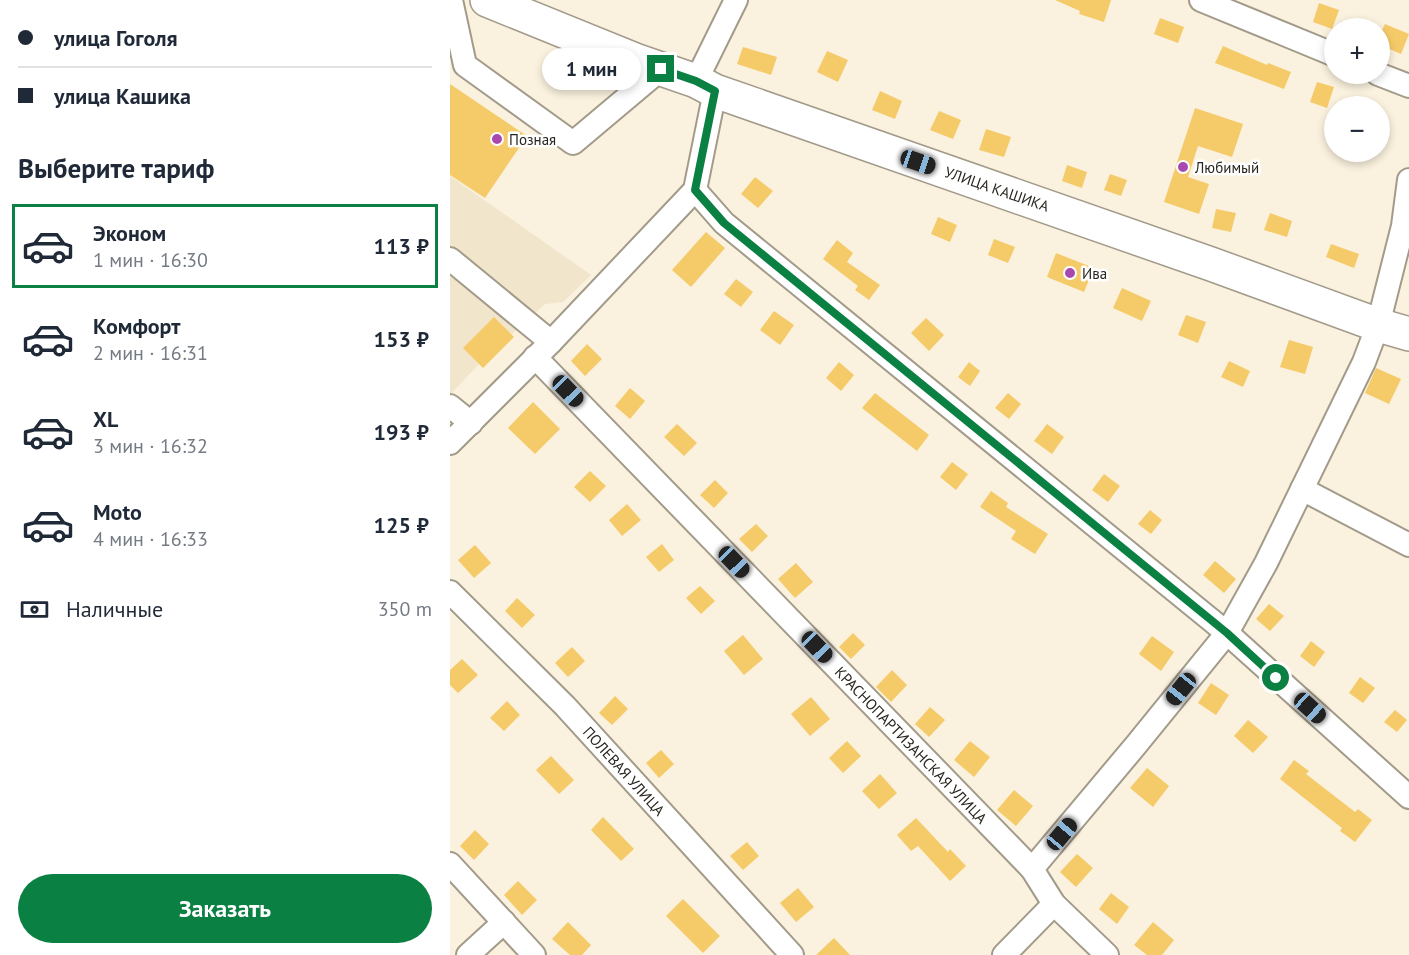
<!DOCTYPE html>
<html lang="ru">
<head>
<meta charset="utf-8">
<style>
	body { margin:0; font-family:"PT Sans",sans-serif; background:#f6f6f7; color:#1f2937; height:100vh; display:flex; flex-direction:column; font-size:22px; white-space:nowrap }
	* { box-sizing:border-box; margin:0 }
	p { font-size:20px; color:#747a83 }
	.icon { flex:none; width:33px; height:33px; fill:none; stroke:currentColor; stroke-width:2; stroke-linecap:round; stroke-linejoin:round }
	.map { position:relative; flex:1; overflow:hidden }
	.panel { display:flex; flex-direction:column; background:#fff; width:450px }
	.panel>* { flex:none }
	.top-card { display:grid; align-content:center; height:132px; padding:0 18px; background:#fff }
	.fabs { position:absolute; left:874px; top:18px; display:grid; gap:12px }
	.fabs a { display:grid; place-items:center; width:66px; height:66px; border-radius:50%; background:#fff; box-shadow:0 3px 9px #0003; font-size:30px }
	.end { position:absolute; width:27px; height:27px; margin:-14px; border:8px solid #0b8043; background:#fff; box-shadow:0 0 0 3px #fff }
	.from { border-radius:50% }
	.bubble { position:absolute; height:42px; border-radius:21px; background:#fff; box-shadow:0 3px 9px #0003; font-size:20px; font-weight:600; line-height:42px; text-align:center }
	.car { position:absolute; width:18px; height:36px; margin:-18px -9px; border-radius:8px; box-shadow:0 0 4px 2px #0007; background:linear-gradient(#222 24%,#8ab4d8 0 40%,#222 0 76%,#8ab4d8 0 86%,#222 0) }
	.top-card b { display:flex; align-items:center; gap:21px; height:57px; font-size:22px }
	.top-card b+b { border-top:2px solid #e0e1e3 }
	.top-card i { width:15px; height:15px; background:#1f2937 }
	ul { padding:0; list-style:none }
	li { display:flex; align-items:center; gap:18px; height:84px; margin:0 12px 9px; padding:0 6px; border:3px solid transparent; border-radius:0px }
	li div { flex:1 }
	li b { display:block; font-size:22px }
	li em { font-style:normal; font-weight:600 }
	li.on { border-color:#0b8043 }
	li>.icon { width:54px; height:54px; stroke-width:1.5 }
	h2 { padding:0 18px; font-size:27px; line-height:72px }
	.pay { display:flex; align-items:center; gap:15px; height:66px; padding:0 18px; font-size:22px }
	.pay p { margin-inline-start:auto }
	.button { display:flex; gap:12px; margin-top:auto; padding:12px 18px }
	.button a { flex:1; height:69px; border-radius:36px; background:#0b8043; color:#fff; font-size:24px; font-weight:600; line-height:69px; text-align:center }
	main { display:flex; flex:1; min-height:0 }
	.map>svg:first-child { display:block }
	.built { fill:#f1e5cb }
	.building { fill:#f5cb69 }
	.lines { fill:none; stroke-linecap:round; stroke-linejoin:round }
	.minor-casing { stroke:#a39b8a; stroke-width:26 }
	.highway-casing { stroke:#a39b8a; stroke-width:36 }
	.minor { stroke:#fff; stroke-width:22 }
	.highway { stroke:#fff; stroke-width:33 }
	.route { stroke:#0b8043; stroke-width:8 }
	.poi-dot { fill:#a949b0; stroke:#fff; stroke-width:2 }
	.labels { text-anchor:middle; dominant-baseline:central; stroke-width:5; stroke-linejoin:round; paint-order:stroke }
	.poi-label { font-size:15px; fill:#29261f; stroke:#fff; text-anchor:start }
	.street-label { font-size:15px; fill:#29261f; stroke:#fff }
</style>
</head>
<body>
<main>
<section class="panel">
<div class="top-card">
<b><i class="from"></i>улица Гоголя</b>
<b><i></i>улица Кашика</b>
</div>
<h2>Выберите тариф</h2>
<ul>
<li class="on"><svg class="icon" aria-label="car" viewBox="0 0 24 24"><path d="M5 17H2v-5l4-1 3-4h7l3 4 3 1v5h-3M9 17h6M6 11h13"/><circle cx="7" cy="17" r="2"/><circle cx="17" cy="17" r="2"/></svg><div><b>Эконом</b><p>1 мин · 16:30</p></div><em>113 ₽</em></li>
<li><svg class="icon" aria-label="car" viewBox="0 0 24 24"><path d="M5 17H2v-5l4-1 3-4h7l3 4 3 1v5h-3M9 17h6M6 11h13"/><circle cx="7" cy="17" r="2"/><circle cx="17" cy="17" r="2"/></svg><div><b>Комфорт</b><p>2 мин · 16:31</p></div><em>153 ₽</em></li>
<li><svg class="icon" aria-label="car" viewBox="0 0 24 24"><path d="M5 17H2v-5l4-1 3-4h7l3 4 3 1v5h-3M9 17h6M6 11h13"/><circle cx="7" cy="17" r="2"/><circle cx="17" cy="17" r="2"/></svg><div><b>XL</b><p>3 мин · 16:32</p></div><em>193 ₽</em></li>
<li><svg class="icon" aria-label="car" viewBox="0 0 24 24"><path d="M5 17H2v-5l4-1 3-4h7l3 4 3 1v5h-3M9 17h6M6 11h13"/><circle cx="7" cy="17" r="2"/><circle cx="17" cy="17" r="2"/></svg><div><b>Moto</b><p>4 мин · 16:33</p></div><em>125 ₽</em></li>
</ul>
<div class="pay"><svg class="icon" aria-label="cash" viewBox="0 0 24 24"><path d="M3 7h18v10H3z"/><circle cx="12" cy="12" r="2"/></svg>Наличные<p>350 m</p></div>
<div class="button"><a>Заказать</a></div>
</section>
<div class="map">
<svg width="959" height="955" viewBox="0 0 959 955">
	<rect width="100%" height="100%" fill="#faf1de"/>
	<!-- built -->
	<polygon class="built" points="0,176 141,275 113,302 95,304 26,367 0,395"/>
	<!-- building -->
	<g class="building">
		<polygon points="605,0 661,0 654,22 629,14 630,11"/>
		<polygon points="869,3 889,10 882,29 863,22"/>
		<polygon points="710,18 734,27 728,43 704,34"/>
		<polygon points="935,24 959,34 951,54 930,45 930,34"/>
		<polygon points="773,46 817,65 818,63 841,72 834,89 765,63"/>
		<polygon points="293,47 327,57 321,75 287,64"/>
		<polygon points="377,51 398,60 388,82 367,72"/>
		<polygon points="867,82 884,87 877,108 860,102"/>
		<polygon points="0,84 77,136 35,198 0,175"/>
		<polygon points="430,91 452,101 445,119 422,110"/>
		<polygon points="745,108 793,124 782,157 748,146 738,177 759,184 749,214 714,202"/>
		<polygon points="489,111 511,120 503,139 480,130"/>
		<polygon points="536,129 561,137 554,157 529,150"/>
		<polygon points="617,165 637,172 632,188 612,181"/>
		<polygon points="660,174 677,180 671,196 654,190"/>
		<polygon points="305,177 323,191 308,208 291,194"/>
		<polygon points="766,209 786,213 781,232 762,228"/>
		<polygon points="820,213 842,221 837,237 814,230"/>
		<polygon points="488,217 507,225 500,242 481,234"/>
		<polygon points="256,232 275,248 241,287 222,270"/>
		<polygon points="544,239 565,247 558,263 538,255"/>
		<polygon points="387,240 403,253 397,262 430,285 419,300 405,290 408,286 373,259"/>
		<polygon points="881,244 909,254 904,268 876,257"/>
		<polygon points="606,253 644,268 634,292 597,277"/>
		<polygon points="286,279 303,292 291,307 274,294"/>
		<polygon points="672,288 701,301 692,321 663,308"/>
		<polygon points="324,311 344,325 330,345 310,330"/>
		<polygon points="736,315 756,322 748,343 728,335"/>
		<polygon points="44,317 64,337 33,368 13,348"/>
		<polygon points="476,318 494,335 479,351 461,333"/>
		<polygon points="839,340 863,347 855,374 830,367"/>
		<polygon points="137,344 152,359 135,376 121,361"/>
		<polygon points="779,361 800,371 793,387 771,377"/>
		<polygon points="389,362 404,375 391,391 376,378"/>
		<polygon points="519,362 530,371 520,386 508,377"/>
		<polygon points="926,368 951,379 939,404 915,393"/>
		<polygon points="180,388 195,401 180,419 165,406"/>
		<polygon points="425,393 479,435 467,451 412,408"/>
		<polygon points="558,393 571,404 559,419 545,408"/>
		<polygon points="83,402 110,429 85,454 58,428"/>
		<polygon points="227,424 247,443 234,456 214,437"/>
		<polygon points="597,424 614,437 602,454 584,441"/>
		<polygon points="502,462 518,474 506,490 490,477"/>
		<polygon points="140,471 156,486 140,502 124,487"/>
		<polygon points="654,474 670,486 658,502 642,490"/>
		<polygon points="265,480 278,493 264,508 250,495"/>
		<polygon points="541,491 558,503 556,507 598,534 585,554 561,539 566,531 530,507"/>
		<polygon points="177,504 191,520 172,536 159,520"/>
		<polygon points="700,510 712,520 701,534 688,524"/>
		<polygon points="306,524 318,536 302,552 289,539"/>
		<polygon points="212,544 224,560 209,572 196,557"/>
		<polygon points="25,545 41,563 24,578 8,560"/>
		<polygon points="765,561 786,579 774,593 753,575"/>
		<polygon points="346,563 363,582 345,598 328,579"/>
		<polygon points="250,586 265,601 251,614 236,598"/>
		<polygon points="67,598 85,615 72,628 55,611"/>
		<polygon points="819,604 834,616 820,631 806,619"/>
		<polygon points="403,633 415,645 401,659 389,647"/>
		<polygon points="293,635 313,659 294,675 274,651"/>
		<polygon points="702,636 724,652 711,671 689,654"/>
		<polygon points="861,641 875,652 864,667 850,656"/>
		<polygon points="122,647 135,661 118,677 105,663"/>
		<polygon points="12,659 28,675 8,693 0,685 0,670"/>
		<polygon points="442,670 457,685 441,702 426,687"/>
		<polygon points="910,677 925,688 913,703 899,693"/>
		<polygon points="761,683 779,695 766,715 748,703"/>
		<polygon points="165,696 178,709 162,725 149,713"/>
		<polygon points="361,697 380,719 360,736 341,714"/>
		<polygon points="57,701 70,715 54,731 40,718"/>
		<polygon points="480,707 495,720 479,737 465,724"/>
		<polygon points="945,710 957,720 947,732 934,722"/>
		<polygon points="798,720 818,737 803,753 784,736"/>
		<polygon points="397,741 411,756 393,773 379,758"/>
		<polygon points="520,741 540,757 524,777 504,760"/>
		<polygon points="211,750 224,764 209,778 196,763"/>
		<polygon points="101,756 124,780 109,794 86,770"/>
		<polygon points="844,760 859,771 856,774 905,812 908,809 922,820 905,842 890,831 892,828 830,779"/>
		<polygon points="697,768 719,786 703,807 680,788"/>
		<polygon points="430,774 447,793 429,809 412,791"/>
		<polygon points="564,790 583,806 566,826 547,810"/>
		<polygon points="153,817 184,849 171,861 141,830"/>
		<polygon points="466,818 498,852 500,849 516,866 500,881 468,846 461,851 447,835"/>
		<polygon points="25,830 39,844 24,860 10,846"/>
		<polygon points="297,842 309,856 293,870 280,856"/>
		<polygon points="627,854 643,868 626,887 610,872"/>
		<polygon points="68,881 87,900 72,915 54,895"/>
		<polygon points="348,888 364,907 346,922 330,903"/>
		<polygon points="661,893 679,907 667,924 649,909"/>
		<polygon points="233,899 270,936 253,953 216,916"/>
		<polygon points="118,922 141,945 132,955 120,955 102,939"/>
		<polygon points="703,922 724,940 712,955 697,955 684,945"/>
		<polygon points="384,938 400,955 366,955"/>
	</g>
	<g class="lines">
		<defs>
			<g id="minor">
				<polyline points="1,0 15,65 123,143 211,69"/>
				<polyline points="751,0 885,55"/>
				<polyline points="928,74 959,86"/>
				<polyline points="246,81 286,0"/>
				<polyline points="245,190 274,223 777,633 959,797"/>
				<polyline points="0,259 101,342"/>
				<polyline points="85,357 582,869 604,904 657,955"/>
				<polyline points="0,406 21,423"/>
				<polyline points="0,443 101,342 245,190 265,91"/>
				<polyline points="852,489 959,545"/>
				<polyline points="0,592 115,706 342,955"/>
				<polyline points="0,864 84,955"/>
				<polyline points="582,869 686,745 777,633 816,563 914,362 928,325 953,226 959,180"/>
				<polyline points="18,955 54,922"/>
				<polyline points="554,955 604,904"/>
			</g>
			<polyline id="highway" points="37,0 185,60 246,81 265,91 761,264 928,325 959,334"/>
		</defs>
		<!-- minor casing -->
		<use href="#minor" class="minor-casing"/>
		<!-- highway casing -->
		<use href="#highway" class="highway-casing"/>
		<!-- minor -->
		<use href="#minor" class="minor"/>
		<!-- highway -->
		<use href="#highway" class="highway"/>
	</g>
	<g class="lines">
		<!-- route -->
		<polyline class="route" points="211,69 246,81 265,91 245,190 274,223 777,633 826,678"/>
	</g>
	<!-- markers -->
	<g class="poi-dot">
		<circle cx="47" cy="139" r="6"/>
		<circle cx="733" cy="167" r="6"/>
		<circle cx="620" cy="273" r="6"/>
	</g>
	<g class="labels">
		<!-- poi labels -->
		<g class="poi-label">
			<text x="59" y="139">Позная</text>
			<text x="745" y="167">Любимый</text>
			<text x="632" y="273">Ива</text>
		</g>
		<!-- street labels -->
		<g class="street-label">
			<text transform="translate(547 189) rotate(19)">УЛИЦА КАШИКА</text>
			<text transform="translate(461 745) rotate(46)">КРАСНОПАРТИЗАНСКАЯ УЛИЦА</text>
			<text transform="translate(174 771) rotate(48)">ПОЛЕВАЯ УЛИЦА</text>
		</g>
	</g>
</svg>
<div class="fabs">
<a>+</a>
<a>−</a>
</div>
<i class="end from" style="left:826px;top:678px"></i>
<i class="end" style="left:211px;top:69px"></i>
<div class="bubble" style="left:92px;top:48px;width:99px">1 мин</div>
<i class="car" style="left:468px;top:162px;rotate:109deg"></i>
<i class="car" style="left:118px;top:391px;rotate:136deg"></i>
<i class="car" style="left:284px;top:562px;rotate:136deg"></i>
<i class="car" style="left:367px;top:647px;rotate:136deg"></i>
<i class="car" style="left:731px;top:689px;rotate:219deg"></i>
<i class="car" style="left:860px;top:708px;rotate:132deg"></i>
<i class="car" style="left:612px;top:834px;rotate:40deg"></i>
</div>
</main>
</body>
</html>
